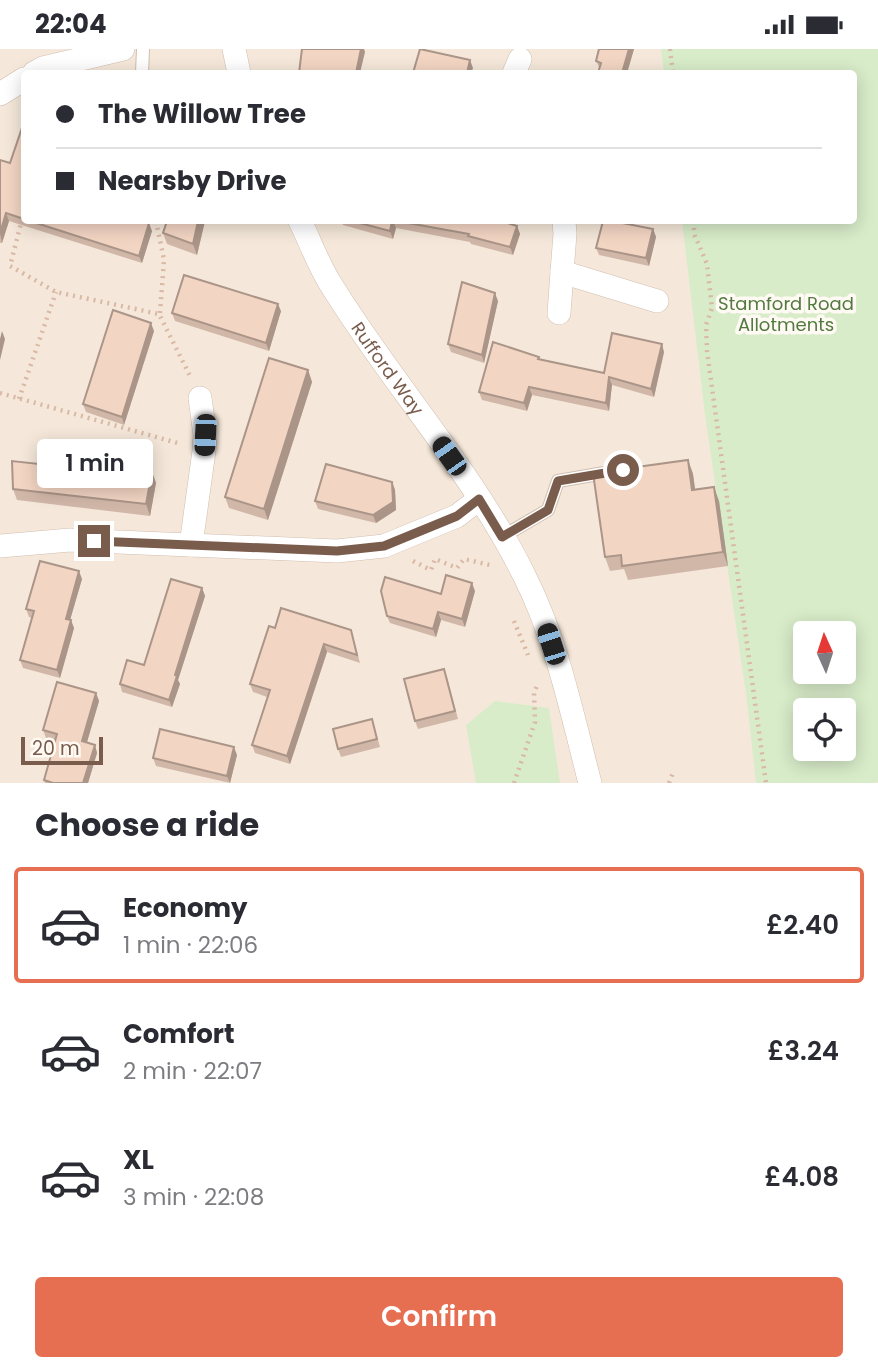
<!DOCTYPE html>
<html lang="en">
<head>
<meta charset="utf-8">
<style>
	body { margin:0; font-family:Poppins,sans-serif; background:#f2f2f3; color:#2b2b33; height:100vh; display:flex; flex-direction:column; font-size:26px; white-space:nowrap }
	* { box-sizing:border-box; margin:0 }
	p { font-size:23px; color:#7c7c81 }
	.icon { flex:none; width:38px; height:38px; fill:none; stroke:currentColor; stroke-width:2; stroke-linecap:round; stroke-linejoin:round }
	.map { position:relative; height:734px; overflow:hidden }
	.side { display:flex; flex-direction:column; background:#fff; flex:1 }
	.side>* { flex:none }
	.banner { position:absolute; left:21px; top:21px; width:836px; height:154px; border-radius:7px; box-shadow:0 4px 18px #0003; display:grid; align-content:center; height:154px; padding:0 35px; background:#fff }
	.needle { width:46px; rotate:357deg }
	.buttons { position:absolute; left:793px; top:572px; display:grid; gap:14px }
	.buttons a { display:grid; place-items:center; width:63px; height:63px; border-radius:7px; background:#fff; box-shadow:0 4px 18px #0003; font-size:35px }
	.scale { position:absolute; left:21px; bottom:18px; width:82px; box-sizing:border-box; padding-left:7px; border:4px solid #7a5c4d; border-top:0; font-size:19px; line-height:24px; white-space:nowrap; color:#7a5c4d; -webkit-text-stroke:5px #fffaf3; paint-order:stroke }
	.end { position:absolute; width:32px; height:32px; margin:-16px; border:9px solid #7a5c4d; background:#fff; box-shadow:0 0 0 4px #fff }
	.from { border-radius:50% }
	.bubble { position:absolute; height:49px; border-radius:7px; background:#fff; box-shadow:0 4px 18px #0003; font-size:23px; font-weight:600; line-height:49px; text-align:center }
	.car { position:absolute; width:21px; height:42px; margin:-21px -10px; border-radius:9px; box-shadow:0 0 5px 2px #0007; background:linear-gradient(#222 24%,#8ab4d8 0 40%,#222 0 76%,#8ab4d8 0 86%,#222 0) }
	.banner b { display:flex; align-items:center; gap:24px; height:66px; font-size:26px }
	.banner b+b { border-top:2px solid #e1e1e2 }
	.banner i { width:18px; height:18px; background:#2b2b33 }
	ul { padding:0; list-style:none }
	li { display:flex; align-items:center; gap:21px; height:116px; margin:0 14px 10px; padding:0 21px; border:4px solid transparent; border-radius:7px }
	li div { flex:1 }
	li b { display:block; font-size:26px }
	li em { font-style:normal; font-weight:600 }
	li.selected { border-color:#e76f51 }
	li>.icon { width:63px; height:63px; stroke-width:1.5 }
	h2 { padding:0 35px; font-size:32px; line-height:84px }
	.cta { display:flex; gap:14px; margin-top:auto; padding:14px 35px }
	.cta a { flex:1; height:80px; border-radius:7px; background:#e76f51; color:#fff; font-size:28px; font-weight:600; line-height:80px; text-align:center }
	.status { display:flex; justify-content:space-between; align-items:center; height:49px; padding:0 35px; background:#fff; direction:ltr }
	.status svg { height:19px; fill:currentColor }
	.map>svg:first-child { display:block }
	.residential { fill:#f5e8da; fill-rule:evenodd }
	.green { fill:#d8ecc9; fill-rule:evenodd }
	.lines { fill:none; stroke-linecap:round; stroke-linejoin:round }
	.service-casing { stroke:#d1beb0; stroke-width:14 }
	.minor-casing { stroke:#d1beb0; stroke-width:24 }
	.path { stroke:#d9b8a5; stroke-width:4.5; stroke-dasharray:2 5; stroke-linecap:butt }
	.service { stroke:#fff; stroke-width:12 }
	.minor { stroke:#fff; stroke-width:23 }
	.wall { fill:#d1b7a8 }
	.shaded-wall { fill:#aa9588 }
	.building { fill:#f3d5c3; stroke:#aa9588; stroke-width:2 }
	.route { stroke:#7a5c4d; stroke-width:9 }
	.labels { text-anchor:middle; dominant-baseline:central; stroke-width:7; stroke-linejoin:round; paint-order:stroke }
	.park-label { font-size:18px; fill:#537a41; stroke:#fffaf3 }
	.street-label { font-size:18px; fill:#7a5c4d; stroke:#fffaf3 }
</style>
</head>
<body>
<div class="status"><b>22:04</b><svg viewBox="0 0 49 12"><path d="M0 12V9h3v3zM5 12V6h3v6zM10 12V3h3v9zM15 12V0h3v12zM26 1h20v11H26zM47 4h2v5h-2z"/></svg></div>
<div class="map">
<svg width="878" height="734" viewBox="0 0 878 734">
	<rect width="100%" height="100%" fill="#fdf6ec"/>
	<!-- residential -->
	<path class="residential" d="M0 0H878V734H0ZM24 24H854V172H24ZM805 584H844V623H805ZM805 662H844V700H805Z"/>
	<!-- green -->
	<g class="green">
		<path d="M661 0H878V733L874 734H756L747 652 705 366 682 172H854V24H664ZM805 584H844V623H805ZM805 662H844V700H805Z"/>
		<polygon points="495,652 549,659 560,734 476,734 466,676"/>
	</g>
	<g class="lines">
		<defs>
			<g id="service">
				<polyline points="142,24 143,0"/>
				<polyline points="502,488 548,461 558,432 610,423"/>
			</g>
			<g id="minor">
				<polyline points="234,0 239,24"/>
				<polyline points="34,24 43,19 123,0"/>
				<polyline points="514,24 520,10"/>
				<polyline points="0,45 24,30"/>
				<path id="s1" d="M300 172C310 192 318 215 330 234 391 334 472 421 524 526 557 591 572 665 590 734"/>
				<polyline points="564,172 565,185 562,223 657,252"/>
				<polyline points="559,264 562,223"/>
				<polyline points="191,496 204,402 205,386 200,349"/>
				<polyline points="0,497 70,491 337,502 384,497 457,467 479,450"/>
			</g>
		</defs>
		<!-- service casing -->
		<use href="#service" class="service-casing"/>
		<!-- minor casing -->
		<use href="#minor" class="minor-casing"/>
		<!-- path -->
		<g class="path">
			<polyline points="670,0 673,24"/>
			<polyline points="24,163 10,217 56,243 159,265 191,329"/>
			<polyline points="156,172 164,211 160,264"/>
			<polyline points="693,172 695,187 707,215 712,259 706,276 707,302 766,734"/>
			<polyline points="0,344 181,395"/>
			<polyline points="19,350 56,243"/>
			<polyline points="413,512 431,521 435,510 457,519 464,510 490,516"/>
			<polyline points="514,572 528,606"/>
			<polyline points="514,734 535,673 534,644 538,634"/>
			<polyline points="669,734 673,724"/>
		</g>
		<!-- service -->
		<use href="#service" class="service"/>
		<!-- minor -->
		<use href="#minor" class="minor"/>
	</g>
	<!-- wall -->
	<g class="wall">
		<polygon points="599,0 634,0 627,24 598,24 600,20 596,12"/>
		<polygon points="24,73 24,172 141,172 152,182 142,214 9,172 2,194 0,194 0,111 10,114"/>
		<polygon points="205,172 197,206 167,195 163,184"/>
		<polygon points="342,172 501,172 517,177 520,185 513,206 471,195 470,193 396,179 393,190 343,176"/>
		<polygon points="603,172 626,172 626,174 653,180 656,188 649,217 599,206 596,199"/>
		<polygon points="498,252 484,314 451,303 448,295"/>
		<polygon points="281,262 269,302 175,272 172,264"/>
		<polygon points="154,282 124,376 86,363 83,355"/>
		<polygon points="664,303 654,348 612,336 609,362 532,346 527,362 482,351 479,343 539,308 540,310 604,324"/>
		<polygon points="308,321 312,333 268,471 229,459 225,448"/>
		<polygon points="688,411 693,425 695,440 719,452 728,517 628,531 624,520 610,522 605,508"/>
		<polygon points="95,417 152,423 156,434 150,467 17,451 13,440 66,418"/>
		<polygon points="392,433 395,441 396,461 376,474 318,460 315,452"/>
		<polygon points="82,530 70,571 74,579 60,629 23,619 20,611 32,569 29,568 26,560"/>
		<polygon points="202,539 205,547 178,631 180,635 172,658 122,643 120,635 144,616"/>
		<polygon points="475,542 465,578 441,571 436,588 390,574 387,567 441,545"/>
		<polygon points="275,579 351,581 360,614 327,603 290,715 255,704 252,696 267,648 253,643 250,635"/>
		<polygon points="447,628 458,670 418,680 415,672"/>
		<polygon points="96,644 99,652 87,693 95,696 97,704 88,734 45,734 44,731 55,692 46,689 43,681"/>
		<polygon points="372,670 380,698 341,708 338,700"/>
		<polygon points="237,706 230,734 156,717 153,709"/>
	</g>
	<!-- shaded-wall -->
	<g class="shaded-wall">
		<polygon points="361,0 364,0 365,3 360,24 356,24"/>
		<polygon points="629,0 634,0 627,24 622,24"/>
		<polygon points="470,11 473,19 471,24 467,24"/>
		<polygon points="6,164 9,172 2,194 0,184"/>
		<polygon points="198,172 205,172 197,206 193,195"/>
		<polygon points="393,172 396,179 393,190 390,182"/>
		<polygon points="149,174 152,182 142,214 139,207"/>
		<polygon points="517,177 520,185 513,206 510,198"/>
		<polygon points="653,180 656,188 649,217 646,209"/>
		<polygon points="495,244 498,252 484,314 482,306"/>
		<polygon points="278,255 281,262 269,302 266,294"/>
		<polygon points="151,274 154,282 124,376 122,368"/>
		<polygon points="2,282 5,290 0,311 0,290"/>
		<polygon points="662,295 664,303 654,348 651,340"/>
		<polygon points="308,321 312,333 268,471 264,460"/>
		<polygon points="609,328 612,336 609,362 606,354"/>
		<polygon points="529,338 532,346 527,362 524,354"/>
		<polygon points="688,411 693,425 697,455 692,441"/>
		<polygon points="152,423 156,434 150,467 146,455"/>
		<polygon points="392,433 395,441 396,461 376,474 373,466"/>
		<polygon points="714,438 719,452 728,517 723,503"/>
		<polygon points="79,522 82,530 68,578 66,570"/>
		<polygon points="472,534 475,542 465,578 462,570"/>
		<polygon points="202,539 205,547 178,631 180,635 172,658 169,651 175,626"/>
		<polygon points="438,563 441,571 436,588 433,580"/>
		<polygon points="71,571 74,579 60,629 57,621"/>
		<polygon points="324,595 327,603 290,715 287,707"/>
		<polygon points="96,644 99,652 85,700 82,692"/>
		<polygon points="95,696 97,704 88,734 83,734"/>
		<polygon points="234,698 237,706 230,734 227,727"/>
	</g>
	<!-- building -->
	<g class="building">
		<polygon points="302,0 361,0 356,24 299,24"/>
		<polygon points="420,0 470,11 467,24 413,24"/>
		<polygon points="599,0 629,0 622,24 598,24 601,14 596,12"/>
		<polygon points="24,73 24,170 6,164 0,184 0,111 10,114"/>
		<polygon points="30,172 141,172 149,174 139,207"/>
		<polygon points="167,172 198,172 193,195 163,184"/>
		<polygon points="352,172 392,172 390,182"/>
		<polygon points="397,172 501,172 517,177 510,198 468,187 469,185"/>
		<polygon points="603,172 622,172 622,174 653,180 646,209 596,199"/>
		<polygon points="184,226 278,255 266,294 172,264"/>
		<polygon points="462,233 495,244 482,306 448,295"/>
		<polygon points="113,261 151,274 122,368 83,355"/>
		<polygon points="612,284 662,295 651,340 609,328 606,354 529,338 524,354 479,343 493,293 539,308 538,310 604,324"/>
		<polygon points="269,309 308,321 264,460 225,448"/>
		<polygon points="66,409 95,417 115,416 152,423 146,455 13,440 12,412 66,418"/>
		<polygon points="688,411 692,441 714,438 723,503 622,517 621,506 605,508 593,424"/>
		<polygon points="326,415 392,433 393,453 373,466 315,452"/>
		<polygon points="40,512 79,522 66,570 71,571 57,621 20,611 34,562 26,560"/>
		<polygon points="446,526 472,534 462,570 438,563 433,580 387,567 381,542 385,528 441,545"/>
		<polygon points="171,530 202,539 175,626 177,627 169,651 120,635 127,611 144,616"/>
		<polygon points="281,559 351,581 357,606 324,595 287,707 252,696 270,641 250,635 269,577 275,579"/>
		<polygon points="444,620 455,662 415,672 404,630"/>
		<polygon points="57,633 96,644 82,692 95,696 83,734 53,734 44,731 57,685 43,681"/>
		<polygon points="372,670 377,690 338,700 333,680"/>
		<polygon points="160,680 234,698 227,727 153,709"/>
	</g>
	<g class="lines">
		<!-- route -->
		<polyline class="route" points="94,492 337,502 384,497 457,467 479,450 502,488 548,461 558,432 623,421"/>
	</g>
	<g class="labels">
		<!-- park labels -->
		<g class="park-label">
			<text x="786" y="254">Stamford Road<tspan x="786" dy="21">Allotments</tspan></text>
		</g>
		<!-- street labels -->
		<g class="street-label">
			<text stroke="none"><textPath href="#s1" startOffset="172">Rufford Way</textPath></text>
		</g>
	</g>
</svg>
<div class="buttons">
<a><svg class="needle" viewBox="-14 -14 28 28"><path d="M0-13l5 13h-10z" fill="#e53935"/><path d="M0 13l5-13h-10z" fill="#7c7c81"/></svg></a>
<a><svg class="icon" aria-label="locate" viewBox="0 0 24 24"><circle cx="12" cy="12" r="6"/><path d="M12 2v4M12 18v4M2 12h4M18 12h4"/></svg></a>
</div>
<div class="scale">20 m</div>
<i class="end from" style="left:623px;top:421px"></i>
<i class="end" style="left:94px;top:492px"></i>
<div class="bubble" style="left:37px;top:390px;width:116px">1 min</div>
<i class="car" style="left:205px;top:386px;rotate:183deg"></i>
<i class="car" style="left:449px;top:407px;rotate:325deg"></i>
<i class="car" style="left:551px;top:595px;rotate:342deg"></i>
<div class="banner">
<b><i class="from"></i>The Willow Tree</b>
<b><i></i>Nearsby Drive</b>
</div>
</div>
<section class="side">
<h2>Choose a ride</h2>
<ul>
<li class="selected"><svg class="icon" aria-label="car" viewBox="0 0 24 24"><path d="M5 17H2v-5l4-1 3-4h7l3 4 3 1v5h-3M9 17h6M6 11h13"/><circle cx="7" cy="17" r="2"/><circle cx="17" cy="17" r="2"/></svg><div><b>Economy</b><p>1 min · 22:06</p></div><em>£2.40</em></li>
<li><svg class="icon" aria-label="car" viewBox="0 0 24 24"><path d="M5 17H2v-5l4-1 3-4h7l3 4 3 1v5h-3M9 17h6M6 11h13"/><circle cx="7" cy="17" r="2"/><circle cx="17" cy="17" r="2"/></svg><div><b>Comfort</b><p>2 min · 22:07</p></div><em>£3.24</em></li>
<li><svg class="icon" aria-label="car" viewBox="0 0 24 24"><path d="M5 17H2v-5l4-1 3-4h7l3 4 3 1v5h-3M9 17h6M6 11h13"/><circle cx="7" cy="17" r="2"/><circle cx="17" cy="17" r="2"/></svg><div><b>XL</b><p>3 min · 22:08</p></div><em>£4.08</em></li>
</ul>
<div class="cta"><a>Confirm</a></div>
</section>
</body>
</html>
